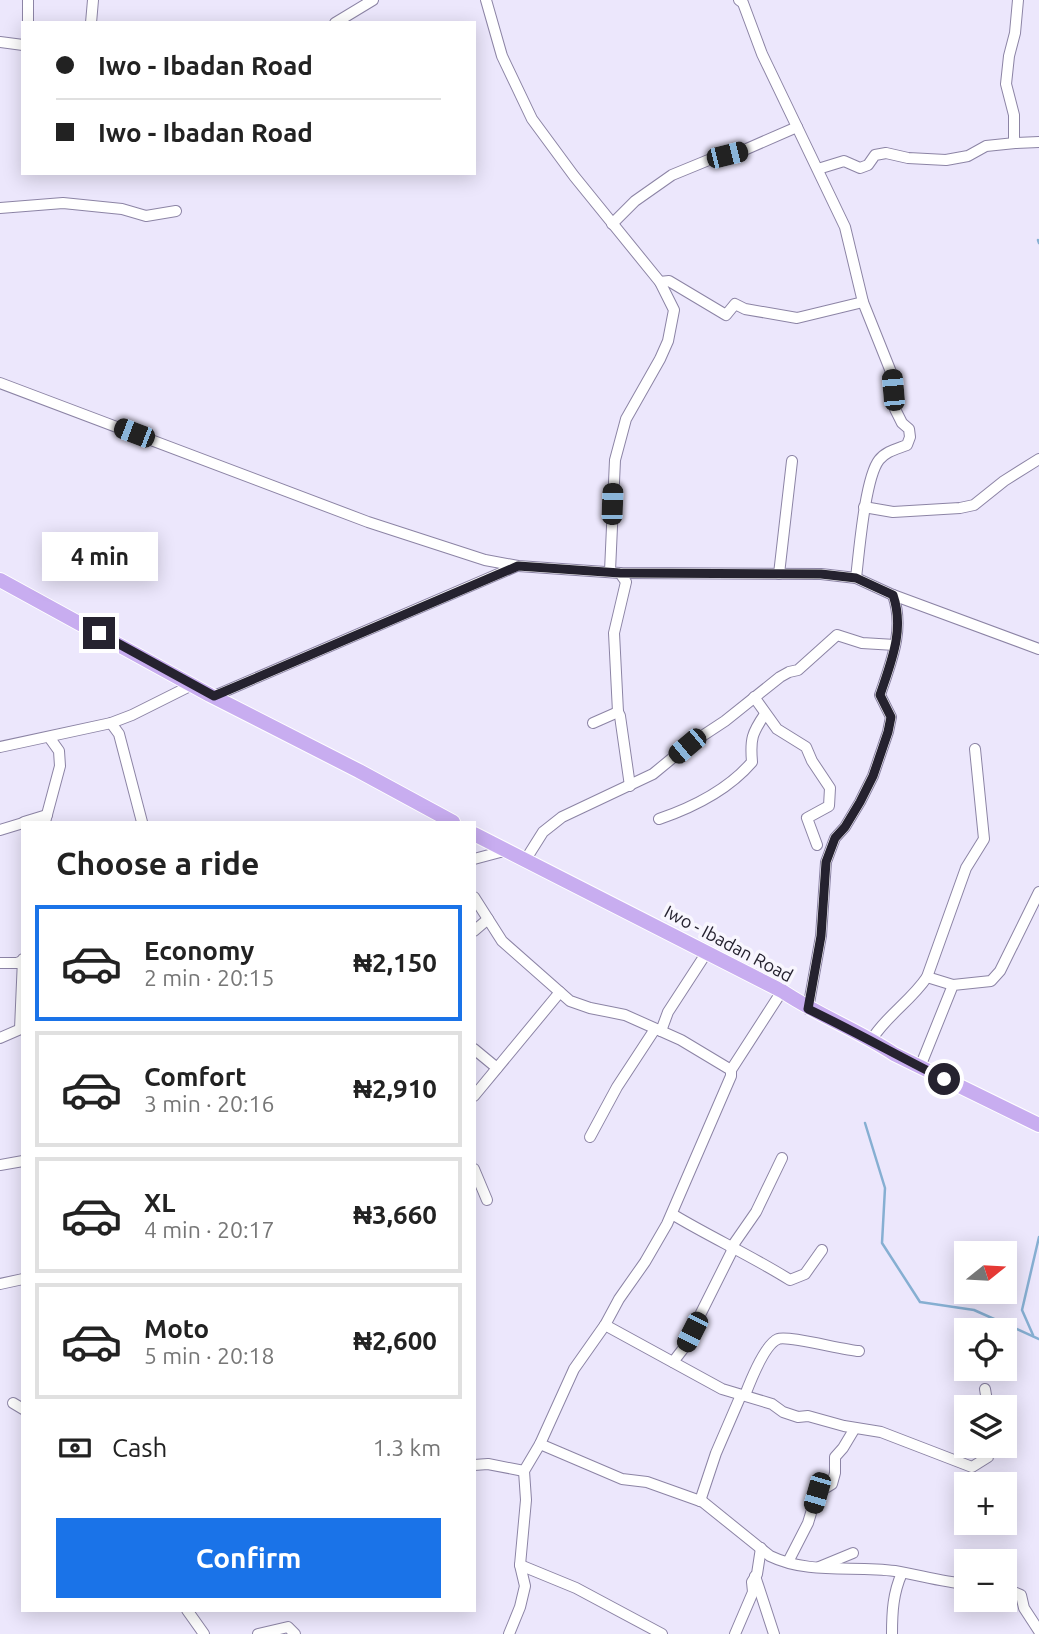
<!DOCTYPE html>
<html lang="en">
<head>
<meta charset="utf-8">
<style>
	body { margin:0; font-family:Ubuntu,sans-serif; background:#f6f6f6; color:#222; height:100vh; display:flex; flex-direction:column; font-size:26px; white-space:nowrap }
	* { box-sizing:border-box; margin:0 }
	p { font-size:23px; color:#767676 }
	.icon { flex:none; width:38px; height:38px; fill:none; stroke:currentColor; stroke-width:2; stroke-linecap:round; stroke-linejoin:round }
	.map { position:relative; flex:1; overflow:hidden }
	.sheet { position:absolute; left:21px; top:821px; width:455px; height:791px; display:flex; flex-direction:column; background:#fff; border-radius:0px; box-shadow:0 4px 18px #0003 }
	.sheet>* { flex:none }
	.top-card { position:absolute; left:21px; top:21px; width:455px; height:154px; border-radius:0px; box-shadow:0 4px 18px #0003; display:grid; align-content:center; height:154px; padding:0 35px; background:#fff }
	.needle { width:46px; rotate:72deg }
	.controls { position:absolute; left:954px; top:1241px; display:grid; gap:14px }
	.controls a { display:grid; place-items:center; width:63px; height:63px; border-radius:0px; background:#fff; box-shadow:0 4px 18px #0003; font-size:35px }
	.end { position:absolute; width:32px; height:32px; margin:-16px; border:9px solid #25222f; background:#fff; box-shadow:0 0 0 4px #fff }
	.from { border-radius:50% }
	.bubble { position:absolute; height:49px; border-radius:0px; background:#fff; box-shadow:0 4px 18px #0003; font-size:23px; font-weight:700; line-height:49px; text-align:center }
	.car { position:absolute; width:21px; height:42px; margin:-21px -10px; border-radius:9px; box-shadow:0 0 5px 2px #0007; background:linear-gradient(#222 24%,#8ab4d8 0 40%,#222 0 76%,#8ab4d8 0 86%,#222 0) }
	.top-card b { display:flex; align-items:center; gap:24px; height:66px; font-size:26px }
	.top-card b+b { border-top:2px solid #e0e0e0 }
	.top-card i { width:18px; height:18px; background:#222 }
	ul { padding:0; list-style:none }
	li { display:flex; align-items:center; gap:21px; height:116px; margin:0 14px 10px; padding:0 21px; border:4px solid #e0e0e0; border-radius:0px }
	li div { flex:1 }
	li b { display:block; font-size:26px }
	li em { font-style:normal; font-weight:700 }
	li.current { border-color:#1a73e8 }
	li>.icon { width:63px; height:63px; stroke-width:1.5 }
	h2 { padding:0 35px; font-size:32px; line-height:84px }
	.pay { display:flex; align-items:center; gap:18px; height:77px; padding:0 35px; font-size:26px }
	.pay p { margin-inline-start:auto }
	.primary-button { display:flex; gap:14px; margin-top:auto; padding:14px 35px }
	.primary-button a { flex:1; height:80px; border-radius:0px; background:#1a73e8; color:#fff; font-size:28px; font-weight:700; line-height:80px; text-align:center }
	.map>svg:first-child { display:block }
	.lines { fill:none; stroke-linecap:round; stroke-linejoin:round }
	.stream { stroke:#86afd2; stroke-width:2.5 }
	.minor-casing { stroke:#8c84a5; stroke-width:12 }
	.major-casing { stroke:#fff; stroke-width:16 }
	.minor { stroke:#fff; stroke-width:10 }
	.major { stroke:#c8adf0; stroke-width:14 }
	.route { stroke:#25222f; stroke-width:9 }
	.labels { text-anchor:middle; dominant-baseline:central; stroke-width:7; stroke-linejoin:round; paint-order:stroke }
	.street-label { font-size:18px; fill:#25222f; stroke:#f8f6fe }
</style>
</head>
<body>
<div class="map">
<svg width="1039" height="1634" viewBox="0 0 1039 1634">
	<rect width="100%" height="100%" fill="#ece7fc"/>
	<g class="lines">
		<!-- stream -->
		<g class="stream">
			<polyline points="1038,240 1039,243"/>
			<polyline points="865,1123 885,1188 882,1243 920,1302 974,1310 1039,1339"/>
			<polyline points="1033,1335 1022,1310 1039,1237"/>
		</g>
		<defs>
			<g id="minor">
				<polyline points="486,0 502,56 532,119 574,176 660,282 674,310 668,341 660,359 626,419 615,460 610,571"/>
				<path d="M739 0 743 3 762 54 845 227 863 302 891 372 895 409 902 423 909 429 910 437 907 445C897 449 886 451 879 460 865 478 859 553 856 578"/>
				<polyline points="1018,0 1015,33 1009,56 1006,84 1014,115 1014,139 1015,143 1039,142"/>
				<polyline points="28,23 28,0"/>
				<polyline points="91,23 93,0"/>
				<polyline points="335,23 373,0"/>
				<polyline points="0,42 23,45"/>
				<polyline points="818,169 844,161 860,168 868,165 875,155 886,153 908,158 946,160 968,156 986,146 1015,143"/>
				<polyline points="0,208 63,203 122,209 146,216 176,211"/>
				<polyline points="612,224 635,201 672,175 711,159 742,151 797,127"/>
				<polyline points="660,282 669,281 726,315 735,304 745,309 797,318 863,302"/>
				<polyline points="0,383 368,522 485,560 518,566 620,573 821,574 856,578 893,595 1039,649"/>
				<polyline points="864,507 893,512 960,508 974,505 1004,481 1039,459"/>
				<polyline points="620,573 626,582 614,633 618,712 620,716 630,786"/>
				<polyline points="779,574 792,461"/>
				<polyline points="214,696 517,566"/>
				<polyline points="754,697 777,729 806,747 812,761 830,788 829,806 807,818 817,845"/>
				<polyline points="111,723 119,734 142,822"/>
				<polyline points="593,723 618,712"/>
				<polyline points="0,747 111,723 132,715 192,685"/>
				<path d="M659 819C694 807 728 790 752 762 750 739 752 733 765 714"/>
				<polyline points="24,822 47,815"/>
				<polyline points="45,822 60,766 59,751 49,737"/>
				<polyline points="0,830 23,823"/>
				<polyline points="474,859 504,851"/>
				<polyline points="526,859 543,832 562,817 653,774 687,746 725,721 780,677 789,672 798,670 837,635 862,643 895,645"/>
				<polyline points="474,897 502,941 570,1001 590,1008 625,1015 681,1040 731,1070"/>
				<polyline points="474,931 488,919"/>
				<polyline points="0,963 17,963 22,961"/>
				<polyline points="927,977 953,985"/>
				<path d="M808 1009 821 936 826 862 835 838 845 827 860 802 873 776 888 732 891 717 880 695C891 662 905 630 893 595"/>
				<polyline points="20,1029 23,959"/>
				<polyline points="661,1031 668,1012 707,952"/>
				<polyline points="0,1038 23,1028"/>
				<path d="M872 1039C887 1015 911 1001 927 977L966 868 984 839 975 749"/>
				<polyline points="474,1049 497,1068"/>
				<polyline points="920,1067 953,985 991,981 1000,971 1039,892"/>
				<polyline points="474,1096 560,992"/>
				<polyline points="590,1137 617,1087 655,1029"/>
				<polyline points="0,1165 23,1161"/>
				<polyline points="474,1169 487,1200"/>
				<path d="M672 1214C710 1237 752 1256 790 1280L805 1274 822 1250"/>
				<polyline points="731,1248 756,1212 782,1158"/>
				<polyline points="0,1284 23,1279"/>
				<polyline points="605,1325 722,1389 772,1404 783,1412 798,1417 808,1416 844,1426 881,1432 972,1467 988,1457 986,1446"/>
				<polyline points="673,1362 683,1349 733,1249"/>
				<polyline points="985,1389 988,1407"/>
				<path d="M745 1395C750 1382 765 1344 778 1339 787 1335 843 1350 859 1351"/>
				<polyline points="13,1403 23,1409"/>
				<path d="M540 1444 622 1479 647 1482 703 1502 770 1556C809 1575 854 1565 895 1571 919 1575 942 1582 966 1584"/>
				<polyline points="474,1465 488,1464 524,1471"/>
				<polyline points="700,1501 716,1453 741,1395"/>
				<polyline points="788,1562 808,1523 817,1493 832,1484 835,1473 835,1457 843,1448 855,1428"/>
				<polyline points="520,1565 576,1588 662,1634"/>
				<polyline points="819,1567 853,1553"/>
				<polyline points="755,1576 774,1634"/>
				<polyline points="1004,1588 1021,1595 1024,1608 1039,1631"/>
				<polyline points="187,1610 204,1634"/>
				<polyline points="258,1634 288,1627 295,1634"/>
				<polyline points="509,1634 520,1607 525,1586 520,1565 526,1500 524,1471 540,1444 574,1369 605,1325 619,1299 645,1262 667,1224 731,1076 731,1070 782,991"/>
				<polyline points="735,1634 753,1592 752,1582 757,1574 761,1548"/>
				<path d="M892 1634C892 1612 893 1593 902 1573"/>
			</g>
			<g id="major">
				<polyline points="0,580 210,695 359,771 453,822"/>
				<path d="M474 834 782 991C817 1015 858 1030 894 1054L1039 1125"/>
			</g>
		</defs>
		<!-- minor casing -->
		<use href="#minor" class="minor-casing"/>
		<!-- major casing -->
		<use href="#major" class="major-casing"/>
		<!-- minor -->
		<use href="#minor" class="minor"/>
		<!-- major -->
		<use href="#major" class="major"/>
	</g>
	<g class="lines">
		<!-- route -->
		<path class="route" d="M99 633 214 696 518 566 620 573 821 574 856 578 893 595C905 630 891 662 880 695L891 717 888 732 873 776 860 802 845 827 835 838 826 862 821 936 808 1009C854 1031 898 1056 944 1079"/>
	</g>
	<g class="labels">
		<!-- street labels -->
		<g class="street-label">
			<text transform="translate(729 943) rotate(28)">Iwo - Ibadan Road</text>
		</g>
	</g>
</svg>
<div class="controls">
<a><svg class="needle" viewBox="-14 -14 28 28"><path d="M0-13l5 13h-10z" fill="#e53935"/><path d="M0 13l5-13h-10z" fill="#767676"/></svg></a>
<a><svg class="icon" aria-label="locate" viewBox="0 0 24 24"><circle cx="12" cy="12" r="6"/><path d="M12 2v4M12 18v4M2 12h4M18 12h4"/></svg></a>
<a><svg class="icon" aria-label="layers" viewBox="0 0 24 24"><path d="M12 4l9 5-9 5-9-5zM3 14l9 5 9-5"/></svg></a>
<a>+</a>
<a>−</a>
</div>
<i class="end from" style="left:944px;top:1079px"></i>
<i class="end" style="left:99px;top:633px"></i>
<div class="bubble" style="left:42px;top:532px;width:116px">4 min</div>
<i class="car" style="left:727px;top:155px;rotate:76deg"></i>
<i class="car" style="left:893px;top:390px;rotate:355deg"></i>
<i class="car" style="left:134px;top:433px;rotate:291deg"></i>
<i class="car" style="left:612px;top:504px;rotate:2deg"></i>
<i class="car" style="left:687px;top:746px;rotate:230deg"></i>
<i class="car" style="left:692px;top:1332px;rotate:207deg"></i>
<i class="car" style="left:817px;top:1493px;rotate:196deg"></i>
<div class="top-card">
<b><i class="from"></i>Iwo - Ibadan Road</b>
<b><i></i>Iwo - Ibadan Road</b>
</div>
<section class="sheet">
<h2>Choose a ride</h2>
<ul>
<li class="current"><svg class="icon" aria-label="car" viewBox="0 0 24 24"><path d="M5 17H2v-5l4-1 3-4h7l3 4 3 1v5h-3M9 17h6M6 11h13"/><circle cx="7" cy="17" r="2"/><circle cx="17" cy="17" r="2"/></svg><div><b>Economy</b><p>2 min · 20:15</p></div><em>₦2,150</em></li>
<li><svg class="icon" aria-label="car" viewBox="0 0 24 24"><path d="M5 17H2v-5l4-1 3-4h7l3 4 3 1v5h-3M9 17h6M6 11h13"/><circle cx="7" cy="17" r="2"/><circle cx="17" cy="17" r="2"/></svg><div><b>Comfort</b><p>3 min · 20:16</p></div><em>₦2,910</em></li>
<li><svg class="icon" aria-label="car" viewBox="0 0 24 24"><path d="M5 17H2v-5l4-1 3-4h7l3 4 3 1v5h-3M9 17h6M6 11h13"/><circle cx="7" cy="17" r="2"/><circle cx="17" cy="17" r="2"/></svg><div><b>XL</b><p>4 min · 20:17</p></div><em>₦3,660</em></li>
<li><svg class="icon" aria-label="car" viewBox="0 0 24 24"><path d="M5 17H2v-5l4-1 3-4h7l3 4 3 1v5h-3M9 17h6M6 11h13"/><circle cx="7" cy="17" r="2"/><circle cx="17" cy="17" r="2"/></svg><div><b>Moto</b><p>5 min · 20:18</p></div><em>₦2,600</em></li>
</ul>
<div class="pay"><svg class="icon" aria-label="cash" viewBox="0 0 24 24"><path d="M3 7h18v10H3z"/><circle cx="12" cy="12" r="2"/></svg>Cash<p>1.3 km</p></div>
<div class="primary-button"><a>Confirm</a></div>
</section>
</div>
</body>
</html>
